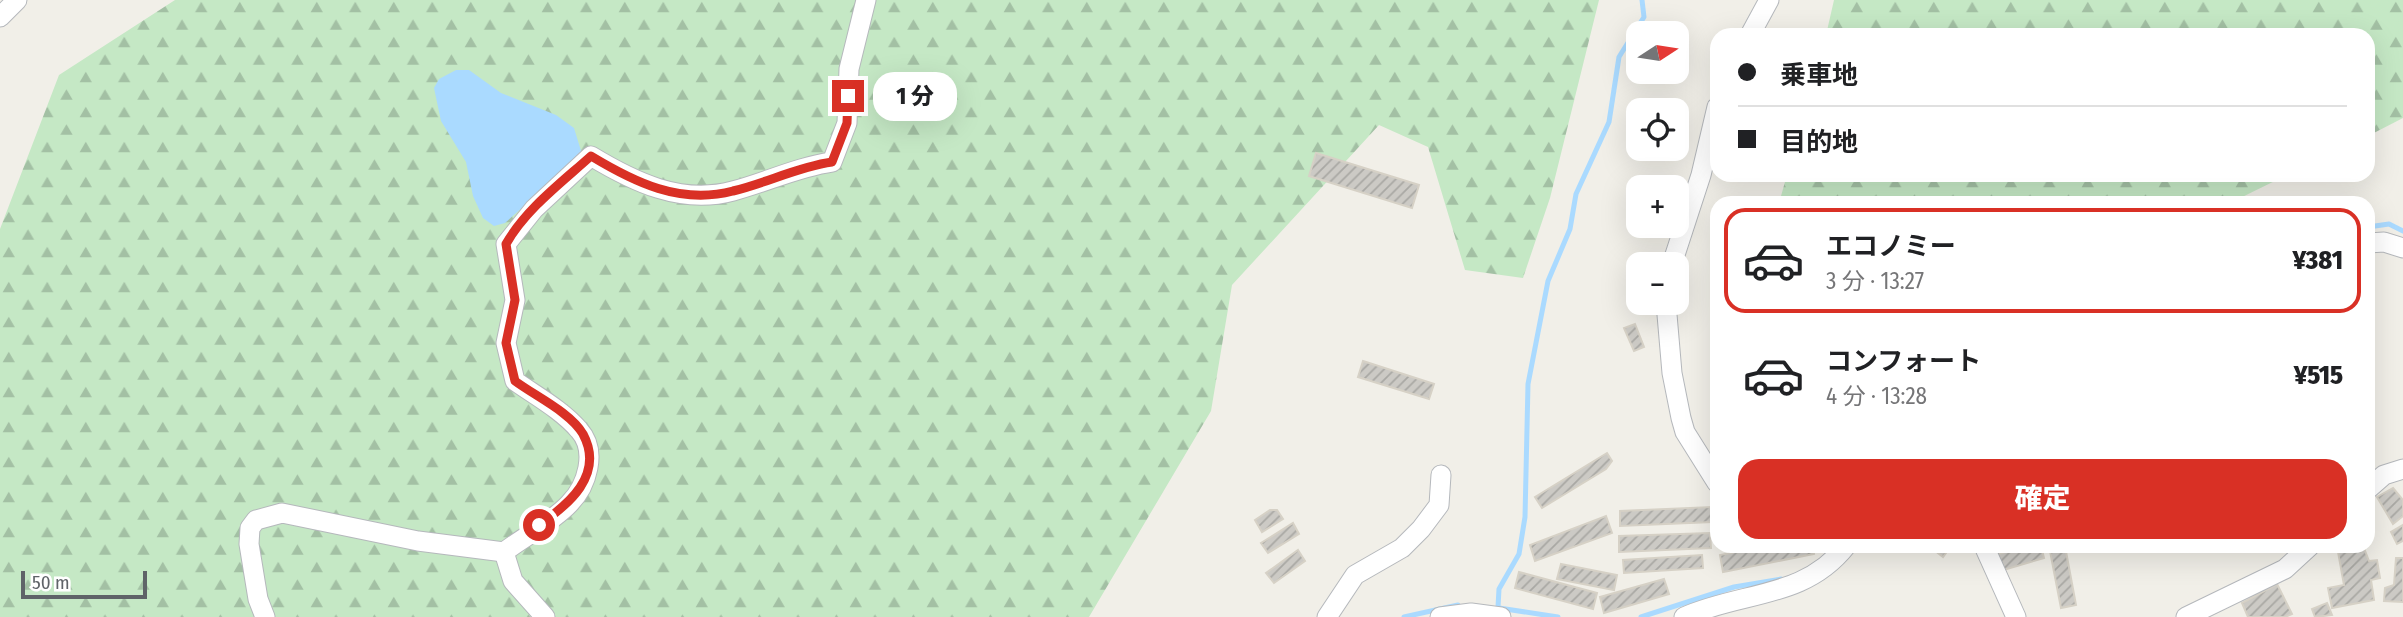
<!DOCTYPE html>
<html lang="ja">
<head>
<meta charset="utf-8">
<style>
	body { margin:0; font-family:"Fira Sans Condensed","Noto Sans JP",sans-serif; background:#f2f2f2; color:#202124; height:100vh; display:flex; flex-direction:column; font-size:26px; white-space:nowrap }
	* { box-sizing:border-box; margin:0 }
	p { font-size:23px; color:#757577 }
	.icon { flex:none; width:38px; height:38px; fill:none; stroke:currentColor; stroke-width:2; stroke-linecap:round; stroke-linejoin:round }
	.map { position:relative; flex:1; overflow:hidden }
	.sheet { position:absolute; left:1710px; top:196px; width:665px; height:357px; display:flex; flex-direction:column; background:#fff; border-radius:21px; box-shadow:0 7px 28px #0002 }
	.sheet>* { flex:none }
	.top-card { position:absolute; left:1710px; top:28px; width:665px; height:154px; border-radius:21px; box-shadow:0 7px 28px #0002; display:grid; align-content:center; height:154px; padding:0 28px; background:#fff }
	.needle { width:46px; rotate:78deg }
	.buttons { position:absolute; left:1626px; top:21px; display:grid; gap:14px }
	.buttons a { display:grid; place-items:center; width:63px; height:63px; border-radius:14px; background:#fff; box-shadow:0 7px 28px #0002; font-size:35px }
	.scale { position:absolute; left:21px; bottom:18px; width:126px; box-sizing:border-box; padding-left:7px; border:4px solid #5f6368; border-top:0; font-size:19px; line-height:24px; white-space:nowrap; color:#5f6368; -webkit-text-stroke:5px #fff; paint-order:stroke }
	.end { position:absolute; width:32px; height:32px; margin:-16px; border:9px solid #d93025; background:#fff; box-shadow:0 0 0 4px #fff }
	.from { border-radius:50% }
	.bubble { position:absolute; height:49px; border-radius:21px; background:#fff; box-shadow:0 7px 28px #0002; font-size:23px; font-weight:800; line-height:49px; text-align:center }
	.top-card b { display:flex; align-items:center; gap:24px; height:66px; font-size:26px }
	.top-card b+b { border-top:2px solid #e0e0e0 }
	.top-card i { width:18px; height:18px; background:#202124 }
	ul { padding:12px 0 0; list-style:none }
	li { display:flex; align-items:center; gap:21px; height:105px; margin:0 14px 10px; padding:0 14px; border:4px solid transparent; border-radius:21px }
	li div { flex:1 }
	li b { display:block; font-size:26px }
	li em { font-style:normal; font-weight:800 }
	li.on { border-color:#d93025 }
	li>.icon { width:63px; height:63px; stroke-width:1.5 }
	.cta { display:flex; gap:14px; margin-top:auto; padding:14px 28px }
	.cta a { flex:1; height:80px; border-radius:21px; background:#d93025; color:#fff; font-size:28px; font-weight:800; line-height:80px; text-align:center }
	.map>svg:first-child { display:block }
	.forest { fill:url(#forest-firs) }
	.water { fill:#aadaff }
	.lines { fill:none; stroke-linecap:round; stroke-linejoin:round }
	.stream { stroke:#aadaff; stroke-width:5 }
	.building { fill:url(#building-hatch); stroke:#d6d1c6; stroke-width:2 }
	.minor-casing { stroke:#b5b8bc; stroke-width:21 }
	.minor { stroke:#fff; stroke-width:19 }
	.route { stroke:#d93025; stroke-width:9 }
</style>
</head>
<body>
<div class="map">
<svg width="2403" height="617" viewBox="0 0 2403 617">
	<defs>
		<pattern id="forest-firs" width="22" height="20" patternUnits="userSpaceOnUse" patternTransform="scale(1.75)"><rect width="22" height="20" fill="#c5e8c5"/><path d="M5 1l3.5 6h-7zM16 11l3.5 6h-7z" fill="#a3c0a4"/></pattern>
		<pattern id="building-hatch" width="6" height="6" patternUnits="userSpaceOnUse" patternTransform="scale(1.75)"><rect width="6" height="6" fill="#cccac5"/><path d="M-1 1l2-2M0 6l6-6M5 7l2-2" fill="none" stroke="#a9a8a4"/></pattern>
	</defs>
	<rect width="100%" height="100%" fill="#f1efe8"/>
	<!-- forest -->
	<g class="forest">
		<polygon points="175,0 1599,0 1550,198 1523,278 1465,270 1428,147 1379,125 1232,285 1211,411 1089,617 0,617 0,229 59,75"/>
		<polygon points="1834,0 2403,0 2403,118 2368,136 2368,35 1826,35"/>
		<polygon points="1787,175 2287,175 2230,203 1779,203"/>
	</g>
	<!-- water -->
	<polygon class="water" points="456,70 469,70 501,93 556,115 574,128 582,154 505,223 494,226 483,218 473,196 466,162 441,121 434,88 439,79"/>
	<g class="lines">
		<!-- stream -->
		<g class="stream">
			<polyline points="2368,227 2389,224 2403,231"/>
			<polyline points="1498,607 1499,589 1519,554 1525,517 1528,384 1548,281 1570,229 1576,194 1609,122 1619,57 1644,17 1642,0"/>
			<polyline points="1499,608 1558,617"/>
			<polyline points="1404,617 1458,605"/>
			<polyline points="1641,617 1734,587 1781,579"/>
		</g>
	</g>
	<!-- building -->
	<g class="building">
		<polygon points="1316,153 1419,185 1412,208 1309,176"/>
		<polygon points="1635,324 1644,347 1634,351 1624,328"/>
		<polygon points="1363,361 1434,384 1429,399 1358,377"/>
		<polygon points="1607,453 1612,461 1606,469 1542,508 1535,497"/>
		<polygon points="2393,488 2403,500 2403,516 2393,524 2377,497"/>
		<polygon points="1712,507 1712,522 1620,526 1620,511"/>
		<polygon points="1270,510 1277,510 1283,519 1262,532 1255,520"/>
		<polygon points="1606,516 1612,533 1535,561 1530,545"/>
		<polygon points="1293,523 1299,534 1268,553 1261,543"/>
		<polygon points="2403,525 2403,541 2397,544 2391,532"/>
		<polygon points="1710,533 1711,548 1619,552 1619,536"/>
		<polygon points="1765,546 1813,546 1814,554 1723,572 1720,555"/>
		<polygon points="1929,546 1951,546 1943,557"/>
		<polygon points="2026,546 2041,546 2044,558 2000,571 1995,555"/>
		<polygon points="2049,546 2065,546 2076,605 2061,608"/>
		<polygon points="2351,547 2351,550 2364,548 2369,561 2377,560 2380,578 2371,580 2374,600 2332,608 2328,588 2344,585 2338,552"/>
		<polygon points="1298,550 1305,561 1274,583 1266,573"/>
		<polygon points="1702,555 1703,568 1624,573 1623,560"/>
		<polygon points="2396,558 2403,558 2403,602 2384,601 2385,588 2394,585"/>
		<polygon points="1561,564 1617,575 1614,590 1557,579"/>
		<polygon points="1519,572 1597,593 1593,609 1515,588"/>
		<polygon points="1664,579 1669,594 1604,613 1600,597"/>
		<polygon points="2277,584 2292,614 2285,617 2248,617 2242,603"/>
		<polygon points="2327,603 2332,615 2315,617 2312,609"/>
	</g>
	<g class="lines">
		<defs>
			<g id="minor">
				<polyline points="0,17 17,0"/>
				<polyline points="1750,35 1769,0"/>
				<polyline points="2368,243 2384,242 2403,248"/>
				<polyline points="1672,264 1701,175 1717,107"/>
				<polyline points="1666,303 1672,373 1681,418 1685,432 1717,483"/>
				<polyline points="2368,489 2384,475 2403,469"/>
				<polyline points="1984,546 2016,617"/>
				<polyline points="504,552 513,581 545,617"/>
				<path d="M265 617 258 599 249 544 250 528 256 520 282 513 418 541 504 552C524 537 553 521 569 504 587 486 598 451 579 430 562 410 536 396 515 381L506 343 515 300 506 244 534 209 591 156C634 182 681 205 733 191 767 182 797 167 832 162L847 123 849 69 866 0"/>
				<polyline points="1327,617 1355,575 1402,548 1421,529 1439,505 1441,475"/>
				<polyline points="1440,617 1471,613 1501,617"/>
				<path d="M1684 617C1743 591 1804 599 1846 546"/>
				<polyline points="2186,617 2285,569 2310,546"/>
			</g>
		</defs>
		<!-- minor casing -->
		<use href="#minor" class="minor-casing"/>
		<!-- minor -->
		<use href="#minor" class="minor"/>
	</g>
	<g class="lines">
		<!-- route -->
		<path class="route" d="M539 525C568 505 605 475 583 434 570 412 535 396 515 381L506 343 515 300 506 244C526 209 561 183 591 156 634 182 680 205 733 191 767 183 797 167 832 162L847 123 848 96"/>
	</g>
</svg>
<div class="buttons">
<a><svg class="needle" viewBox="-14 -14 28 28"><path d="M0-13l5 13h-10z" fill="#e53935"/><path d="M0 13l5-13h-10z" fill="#757577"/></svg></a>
<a><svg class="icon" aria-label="locate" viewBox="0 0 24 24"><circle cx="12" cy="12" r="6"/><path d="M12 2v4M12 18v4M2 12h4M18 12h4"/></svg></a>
<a>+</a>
<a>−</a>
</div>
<div class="scale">50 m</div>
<i class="end from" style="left:539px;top:525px"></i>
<i class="end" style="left:848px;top:96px"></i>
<div class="bubble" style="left:873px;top:72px;width:84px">1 分</div>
<div class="top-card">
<b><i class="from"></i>乗車地</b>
<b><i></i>目的地</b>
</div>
<section class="sheet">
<ul>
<li class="on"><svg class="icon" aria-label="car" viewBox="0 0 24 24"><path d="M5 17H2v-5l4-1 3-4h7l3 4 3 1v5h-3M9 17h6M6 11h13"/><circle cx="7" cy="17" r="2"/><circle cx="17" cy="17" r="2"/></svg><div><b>エコノミー</b><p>3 分 · 13:27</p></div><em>¥381</em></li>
<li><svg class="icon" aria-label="car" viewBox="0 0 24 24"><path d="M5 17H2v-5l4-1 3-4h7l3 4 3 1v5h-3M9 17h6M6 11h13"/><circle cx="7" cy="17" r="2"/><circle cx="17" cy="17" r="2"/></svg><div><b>コンフォート</b><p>4 分 · 13:28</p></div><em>¥515</em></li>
</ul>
<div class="cta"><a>確定</a></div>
</section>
</div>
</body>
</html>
